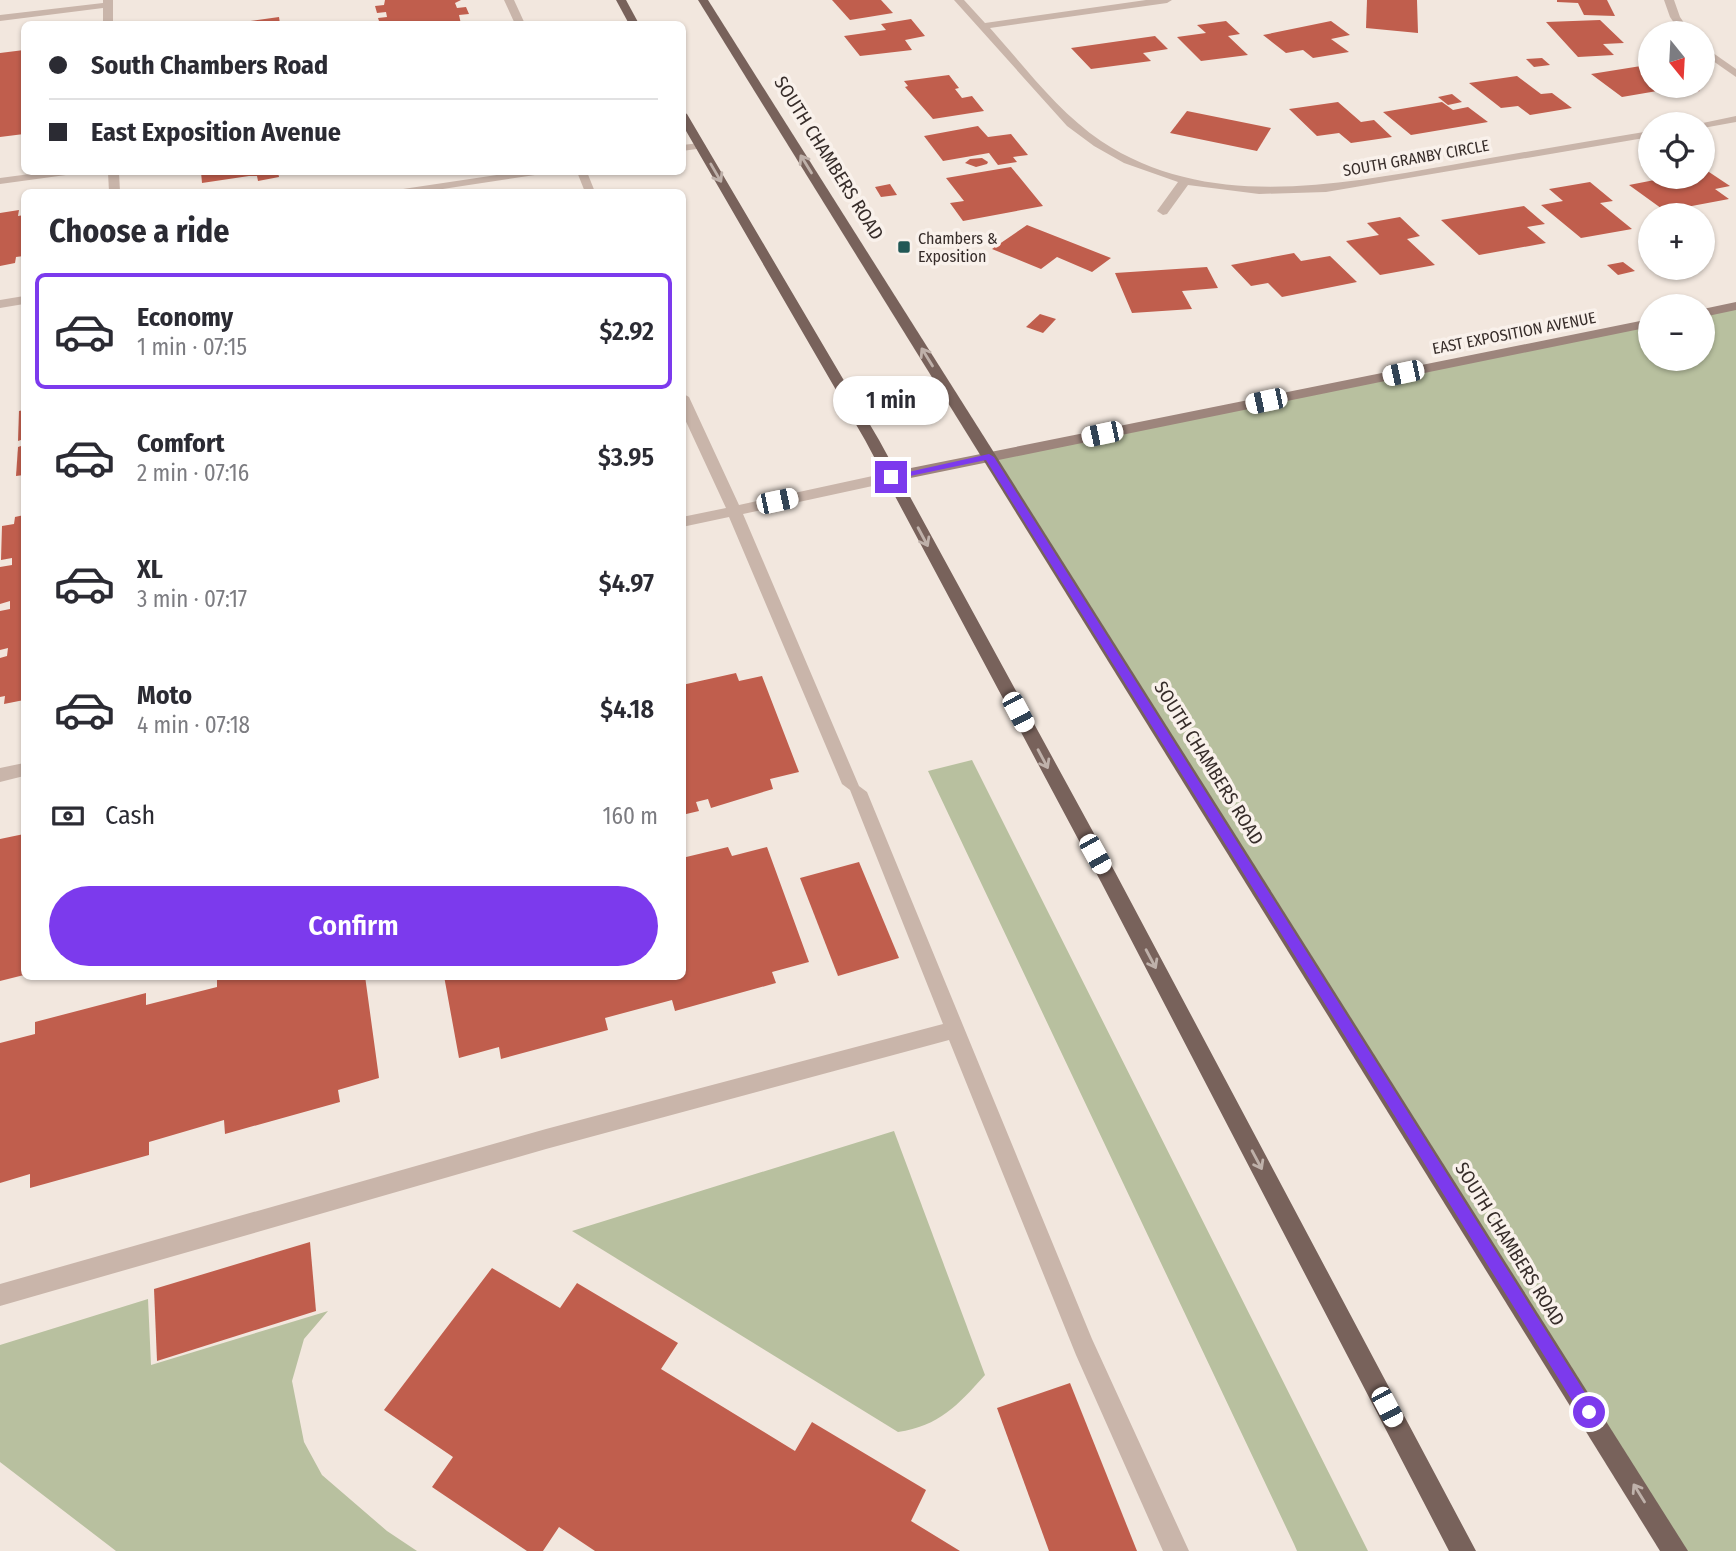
<!DOCTYPE html>
<html lang="en">
<head>
<meta charset="utf-8">
<style>
	body { margin:0; font-family:"Fira Sans Condensed",sans-serif; background:#f2f2f3; color:#2b2b33; height:100vh; display:flex; flex-direction:column; font-size:26px; white-space:nowrap }
	* { box-sizing:border-box; margin:0 }
	p { font-size:23px; color:#7c7c81 }
	.icon { flex:none; width:38px; height:38px; fill:none; stroke:currentColor; stroke-width:2; stroke-linecap:round; stroke-linejoin:round }
	.map { position:relative; flex:1; overflow:hidden }
	.sheet { position:absolute; left:21px; top:189px; width:665px; height:791px; display:flex; flex-direction:column; background:#fff; border-radius:10px; box-shadow:0 2px 5px #0004 }
	.sheet>* { flex:none }
	.banner { position:absolute; left:21px; top:21px; width:665px; height:154px; border-radius:10px; box-shadow:0 2px 5px #0004; display:grid; align-content:center; height:154px; padding:0 28px; background:#fff }
	.needle { width:46px; rotate:162deg }
	.controls { position:absolute; left:1638px; top:21px; display:grid; gap:14px }
	.controls a { display:grid; place-items:center; width:77px; height:77px; border-radius:50%; background:#fff; box-shadow:0 2px 5px #0004; font-size:35px }
	.end { position:absolute; width:32px; height:32px; margin:-16px; border:9px solid #7c3aed; background:#fff; box-shadow:0 0 0 4px #fff }
	.from { border-radius:50% }
	.bubble { position:absolute; height:49px; border-radius:24px; background:#fff; box-shadow:0 2px 5px #0004; font-size:23px; font-weight:600; line-height:49px; text-align:center }
	.car { position:absolute; width:21px; height:42px; margin:-21px -10px; border-radius:9px; box-shadow:0 0 5px 2px #0007; background:linear-gradient(#fff 24%,#345 0 40%,#fff 0 76%,#345 0 86%,#fff 0) }
	.banner b { display:flex; align-items:center; gap:24px; height:66px; font-size:26px }
	.banner b+b { border-top:2px solid #e1e1e2 }
	.banner i { width:18px; height:18px; background:#2b2b33 }
	ul { padding:0; list-style:none }
	li { display:flex; align-items:center; gap:21px; height:116px; margin:0 14px 10px; padding:0 14px; border:4px solid transparent; border-radius:10px }
	li div { flex:1 }
	li b { display:block; font-size:26px }
	li em { font-style:normal; font-weight:600 }
	li.current { border-color:#7c3aed }
	li>.icon { width:63px; height:63px; stroke-width:1.5 }
	h2 { padding:0 28px; font-size:32px; line-height:84px }
	.pay { display:flex; align-items:center; gap:18px; height:77px; padding:0 28px; font-size:26px }
	.pay p { margin-inline-start:auto }
	.action { display:flex; gap:14px; margin-top:auto; padding:14px 28px }
	.action a { flex:1; height:80px; border-radius:42px; background:#7c3aed; color:#fff; font-size:28px; font-weight:600; line-height:80px; text-align:center }
	.map>svg:first-child { display:block }
	.green { fill:#b8c09f }
	.building { fill:#c05e4d }
	.lines { fill:none; stroke-linecap:round; stroke-linejoin:round }
	.lane { fill:#c9b5aa; fill-rule:evenodd }
	.street { fill:#c9b5aa; fill-rule:evenodd }
	.secondary { fill:#9d857c; fill-rule:evenodd }
	.primary { fill:#78625b; fill-rule:evenodd }
	.oneway { stroke:#bfb1aa }
	.route { fill:#7c3aed }
	.poi-dot { fill:#215755; stroke:#f9f1eb; stroke-width:2.5 }
	.labels { text-anchor:middle; dominant-baseline:central; stroke-width:7; stroke-linejoin:round; paint-order:stroke }
	.far-street-label { font-size:16px; fill:#372d2a; stroke:#f9f1eb }
	.far-poi-label { font-size:16px; fill:#372d2a; stroke:#f9f1eb; text-anchor:start }
	.street-label { font-size:19px; fill:#372d2a; stroke:#f9f1eb }
</style>
</head>
<body>
<div class="map">
<svg width="1736" height="1551" viewBox="0 0 1736 1551">
	<rect width="100%" height="100%" fill="#f2e7de"/>
	<!-- green -->
	<g class="green">
		<polygon points="1736,306 1736,1551 1675,1551 989,457 1650,323 1650,359 1703,359 1703,313"/>
		<polygon points="972,760 1368,1551 1297,1551 1294,1544 928,771"/>
		<path d="M894 1131 985 1375C958 1405 939 1426 898 1432L572 1231Z"/>
		<polygon points="148,1299 151,1365 328,1311 304,1339 292,1381 304,1442 322,1475 387,1531 417,1551 116,1551 0,1462 0,1345"/>
	</g>
	<!-- building -->
	<g class="building">
		<polygon points="385,0 461,0 455,3 457,8 466,7 469,14 459,15 461,24 380,24 378,18 387,17 386,12 377,13 375,6 384,5"/>
		<polygon points="832,0 881,0 893,13 850,20"/>
		<polygon points="1367,0 1417,0 1418,33 1366,28"/>
		<polygon points="1557,0 1607,0 1615,16 1584,15 1578,3 1557,2"/>
		<polygon points="279,17 280,24 236,24 236,23"/>
		<polygon points="911,19 925,36 905,40 912,50 860,56 844,36 886,30 881,24"/>
		<polygon points="1600,20 1624,43 1603,44 1614,55 1578,57 1546,22"/>
		<polygon points="1226,21 1240,34 1228,36 1248,55 1201,61 1177,37 1206,33 1197,25"/>
		<polygon points="1331,21 1350,35 1331,39 1349,52 1313,58 1303,50 1286,53 1263,35"/>
		<polygon points="1155,36 1168,49 1143,53 1151,61 1091,69 1071,48"/>
		<polygon points="24,50 24,134 0,137 0,53"/>
		<polygon points="1542,58 1550,65 1534,67 1526,59"/>
		<polygon points="1641,66 1650,73 1650,86 1693,86 1700,91 1670,95 1663,90 1622,97 1591,74"/>
		<polygon points="949,75 959,88 955,89 962,98 972,96 984,111 933,119 905,87 908,86 904,81"/>
		<polygon points="1517,76 1541,94 1552,93 1572,108 1530,115 1518,106 1501,108 1469,83"/>
		<polygon points="1452,94 1462,102 1448,105 1438,97"/>
		<polygon points="1338,102 1361,122 1374,120 1392,137 1351,143 1339,133 1317,136 1289,109"/>
		<polygon points="1442,102 1453,110 1468,107 1488,122 1411,135 1383,112"/>
		<polygon points="1187,111 1271,128 1257,151 1170,133"/>
		<polygon points="978,126 988,137 1011,134 1028,155 1013,157 1017,162 998,165 989,153 943,161 924,136"/>
		<polygon points="982,158 988,162 987,164 976,167 965,163 970,159"/>
		<polygon points="1011,167 1043,206 963,221 950,203 964,201 946,178"/>
		<polygon points="1703,170 1706,170 1730,186 1715,189 1729,199 1665,211 1629,185 1670,177 1703,177"/>
		<polygon points="201,172 278,172 279,177 258,181 257,176 249,176 202,183"/>
		<polygon points="1590,182 1613,201 1600,203 1632,229 1581,238 1541,205 1563,201 1549,189"/>
		<polygon points="890,184 897,195 881,197 875,187"/>
		<polygon points="1524,206 1545,224 1527,227 1546,243 1479,255 1441,220"/>
		<polygon points="19,210 18,216 24,215 24,256 16,257 15,263 0,266 0,213"/>
		<polygon points="1400,217 1420,236 1407,239 1435,265 1380,275 1346,241 1379,235 1367,223"/>
		<polygon points="1027,225 1111,258 1092,272 1057,257 1041,269 992,249"/>
		<polygon points="1294,253 1301,261 1330,256 1357,282 1282,297 1268,283 1251,286 1231,265"/>
		<polygon points="1623,262 1635,271 1618,275 1607,265"/>
		<polygon points="1207,267 1218,288 1182,291 1192,309 1132,313 1115,273"/>
		<polygon points="1040,314 1056,319 1043,333 1026,327"/>
		<polygon points="24,410 24,439 18,441 19,411"/>
		<polygon points="24,445 24,475 16,476 18,447"/>
		<polygon points="24,515 24,700 4,704 5,696 0,697 0,658 7,656 8,648 0,650 0,611 10,609 10,601 0,604 0,567 12,565 12,558 1,560 2,526 14,524 15,517"/>
		<polygon points="736,673 739,681 762,676 799,772 770,779 773,789 711,808 708,799 696,802 699,811 682,815 682,685"/>
		<polygon points="24,834 24,975 0,981 0,839"/>
		<polygon points="728,847 732,856 767,847 809,962 772,972 776,983 675,1011 672,1000 605,1018 608,1030 501,1059 499,1047 459,1058 444,976 682,976 682,858"/>
		<polygon points="859,862 899,958 838,976 800,878"/>
		<polygon points="217,976 365,976 379,1078 338,1090 340,1102 225,1134 224,1120 149,1142 149,1155 30,1188 30,1174 0,1183 0,1043 35,1034 35,1022 146,993 146,1005 217,987"/>
		<polygon points="310,1242 316,1311 157,1361 154,1289"/>
		<polygon points="492,1268 560,1308 577,1283 678,1343 661,1369 795,1451 812,1422 926,1490 911,1521 960,1551 595,1551 559,1527 543,1551 527,1551 432,1487 453,1457 384,1410"/>
		<polygon points="1070,1383 1137,1551 1049,1551 997,1408"/>
	</g>
	<g class="lines">
		<!-- lane -->
		<g class="lane">
			<polygon points="103,0 113,0 113,24 103,24 103,8 0,21 0,15 103,3"/>
			<polygon points="504,0 514,0 525,24 515,24"/>
			<polygon points="700,143 706,146 704,148 682,151 682,145"/>
			<polygon points="45,172 72,172 66,175 0,184 0,178"/>
			<polygon points="108,172 119,172 120,192 109,192"/>
			<polygon points="516,172 541,172 535,175 423,192 397,192 403,189"/>
			<polygon points="577,172 587,172 595,192 585,192"/>
			<polygon points="24,296 24,304 0,308 0,300"/>
			<polygon points="682,393 689,397 739,505 891,472 898,477 891,482 743,514 859,786 867,792 1092,1339 1189,1551 1163,1551 1076,1355 949,1040 546,1149 0,1306 0,1284 546,1129 943,1024 850,790 842,784 729,517 682,527 682,517 726,508 682,413"/>
			<polygon points="24,763 24,776 0,782 0,768"/>
		</g>
		<!-- street -->
		<g class="street">
			<path d="M954 0H964L985 23 1146 0H1172L1167 3 990 28C1024 66 1058 112 1101 141 1207 211 1335 185 1451 165 1518 153 1584 142 1650 131V137L1326 192 1259 194 1188 185 1167 214 1163 215 1157 211 1178 182 1124 163 1094 146 1067 126Z"/>
			<polygon points="1664,0 1674,0 1680,17 1691,33 1681,33 1670,17"/>
			<polygon points="1703,46 1736,69 1736,77 1703,54"/>
			<polygon points="1736,116 1736,122 1703,128 1703,124 1698,124"/>
		</g>
		<!-- secondary -->
		<g class="secondary">
			<polygon points="1736,302 1736,310 1703,317 1703,309"/>
			<polygon points="1650,319 1650,327 891,482 884,477 891,472"/>
		</g>
		<!-- primary -->
		<g class="primary">
			<polygon points="616,0 626,0 639,24 629,24"/>
			<polygon points="698,0 708,0 1688,1551 1660,1551"/>
			<polygon points="682,111 687,114 879,440 1115,872 1476,1551 1449,1551 1101,882 865,440 682,124"/>
		</g>
	</g>
	<!-- one-way arrows -->
	<defs><path id="oneway-shaft" d="M-6 0H5M1.5-3L5.5 0L1.5 3" fill="none" stroke-width="1.6" stroke-linecap="round" stroke-linejoin="round" transform="scale(1.75)"/></defs>
	<g class="oneway">
		<use href="#oneway-shaft" transform="translate(806 164) rotate(-122)"/>
		<use href="#oneway-shaft" transform="translate(716 173) rotate(60)"/>
		<use href="#oneway-shaft" transform="translate(927 357) rotate(-122)"/>
		<use href="#oneway-shaft" transform="translate(923 537) rotate(62)"/>
		<use href="#oneway-shaft" transform="translate(1043 759) rotate(62)"/>
		<use href="#oneway-shaft" transform="translate(1151 959) rotate(62)"/>
		<use href="#oneway-shaft" transform="translate(1257 1160) rotate(62)"/>
		<use href="#oneway-shaft" transform="translate(1639 1493) rotate(-122)"/>
	</g>
	<!-- route -->
	<polygon class="route" points="989,454 994,457 1594,1407 1596,1412 1594,1418 1589,1420 1583,1418 986,460 891,480 886,477"/>
	<!-- markers -->
	<rect class="poi-dot" x="897" y="240" width="14" height="14" rx="3.5"/>
	<g class="labels">
		<!-- far-street labels -->
		<g class="far-street-label">
			<text transform="translate(1416 158) rotate(-10)">SOUTH GRANBY CIRCLE</text>
			<text transform="translate(1514 333) rotate(-11)">EAST EXPOSITION AVENUE</text>
		</g>
		<!-- far-poi labels -->
		<g class="far-poi-label">
			<text x="918" y="238">Chambers &amp;<tspan x="918" dy="18">Exposition</tspan></text>
		</g>
		<!-- street labels -->
		<g class="street-label">
			<text transform="translate(829 158) rotate(58)">SOUTH CHAMBERS ROAD</text>
			<text transform="translate(1209 763) rotate(58)">SOUTH CHAMBERS ROAD</text>
			<text transform="translate(1510 1244) rotate(58)">SOUTH CHAMBERS ROAD</text>
		</g>
	</g>
</svg>
<div class="controls">
<a><svg class="needle" viewBox="-14 -14 28 28"><path d="M0-13l5 13h-10z" fill="#e53935"/><path d="M0 13l5-13h-10z" fill="#7c7c81"/></svg></a>
<a><svg class="icon" aria-label="locate" viewBox="0 0 24 24"><circle cx="12" cy="12" r="6"/><path d="M12 2v4M12 18v4M2 12h4M18 12h4"/></svg></a>
<a>+</a>
<a>−</a>
</div>
<i class="end from" style="left:1589px;top:1412px"></i>
<i class="end" style="left:891px;top:477px"></i>
<div class="bubble" style="left:833px;top:376px;width:116px">1 min</div>
<i class="car" style="left:1403px;top:373px;rotate:258deg"></i>
<i class="car" style="left:1266px;top:401px;rotate:258deg"></i>
<i class="car" style="left:1102px;top:434px;rotate:258deg"></i>
<i class="car" style="left:777px;top:501px;rotate:78deg"></i>
<i class="car" style="left:1018px;top:712px;rotate:152deg"></i>
<i class="car" style="left:1095px;top:854px;rotate:151deg"></i>
<i class="car" style="left:1387px;top:1407px;rotate:152deg"></i>
<div class="banner">
<b><i class="from"></i>South Chambers Road</b>
<b><i></i>East Exposition Avenue</b>
</div>
<section class="sheet">
<h2>Choose a ride</h2>
<ul>
<li class="current"><svg class="icon" aria-label="car" viewBox="0 0 24 24"><path d="M5 17H2v-5l4-1 3-4h7l3 4 3 1v5h-3M9 17h6M6 11h13"/><circle cx="7" cy="17" r="2"/><circle cx="17" cy="17" r="2"/></svg><div><b>Economy</b><p>1 min · 07:15</p></div><em>$2.92</em></li>
<li><svg class="icon" aria-label="car" viewBox="0 0 24 24"><path d="M5 17H2v-5l4-1 3-4h7l3 4 3 1v5h-3M9 17h6M6 11h13"/><circle cx="7" cy="17" r="2"/><circle cx="17" cy="17" r="2"/></svg><div><b>Comfort</b><p>2 min · 07:16</p></div><em>$3.95</em></li>
<li><svg class="icon" aria-label="car" viewBox="0 0 24 24"><path d="M5 17H2v-5l4-1 3-4h7l3 4 3 1v5h-3M9 17h6M6 11h13"/><circle cx="7" cy="17" r="2"/><circle cx="17" cy="17" r="2"/></svg><div><b>XL</b><p>3 min · 07:17</p></div><em>$4.97</em></li>
<li><svg class="icon" aria-label="car" viewBox="0 0 24 24"><path d="M5 17H2v-5l4-1 3-4h7l3 4 3 1v5h-3M9 17h6M6 11h13"/><circle cx="7" cy="17" r="2"/><circle cx="17" cy="17" r="2"/></svg><div><b>Moto</b><p>4 min · 07:18</p></div><em>$4.18</em></li>
</ul>
<div class="pay"><svg class="icon" aria-label="cash" viewBox="0 0 24 24"><path d="M3 7h18v10H3z"/><circle cx="12" cy="12" r="2"/></svg>Cash<p>160 m</p></div>
<div class="action"><a>Confirm</a></div>
</section>
</div>
</body>
</html>
